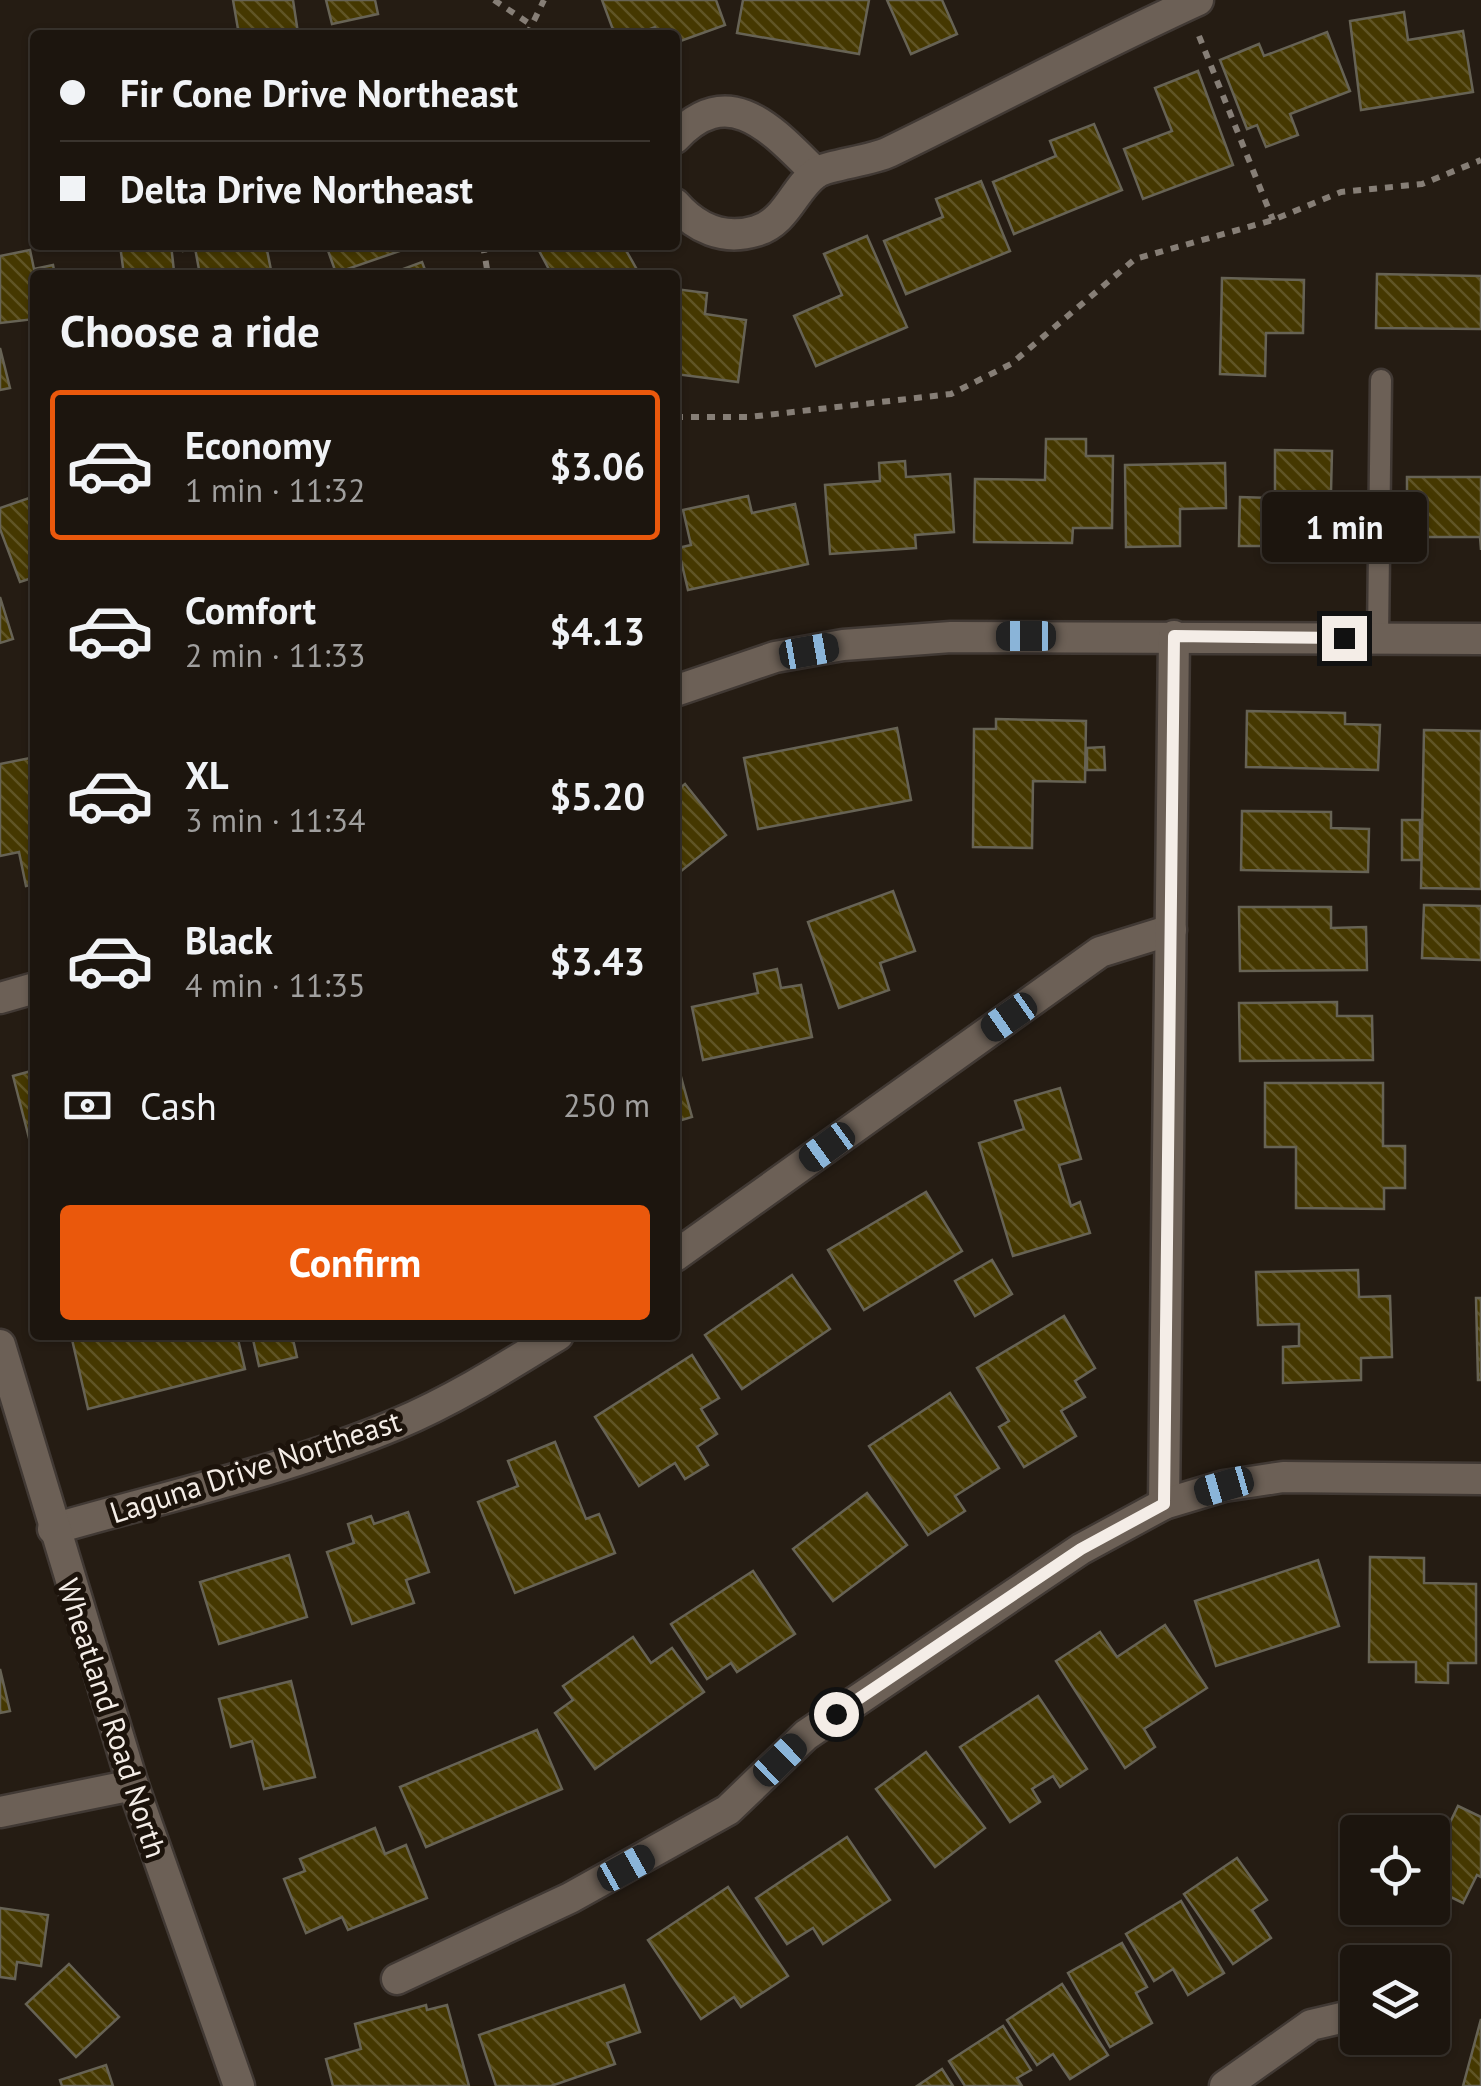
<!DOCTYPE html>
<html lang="en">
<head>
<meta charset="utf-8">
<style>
	body { margin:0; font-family:"PT Sans",sans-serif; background:#29221c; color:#f1f3f6; height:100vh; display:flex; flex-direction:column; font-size:38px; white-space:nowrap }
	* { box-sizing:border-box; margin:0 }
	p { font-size:32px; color:#a09f9e }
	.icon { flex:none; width:55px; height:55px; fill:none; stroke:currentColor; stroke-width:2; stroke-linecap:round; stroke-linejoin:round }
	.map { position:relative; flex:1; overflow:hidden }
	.panel { position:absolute; left:30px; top:270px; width:650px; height:1070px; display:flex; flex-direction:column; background:#1c150e; border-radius:10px; box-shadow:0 2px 8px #0004,0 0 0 2px #3a342e }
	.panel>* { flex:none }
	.top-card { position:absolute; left:30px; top:30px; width:650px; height:220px; border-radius:10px; box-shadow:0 2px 8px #0004,0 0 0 2px #3a342e; display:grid; align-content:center; height:220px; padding:0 30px; background:#1c150e }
	.buttons { position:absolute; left:1340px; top:1815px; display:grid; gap:20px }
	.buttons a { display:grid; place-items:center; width:110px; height:110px; border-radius:10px; background:#1c150e; box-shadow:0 2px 8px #0004,0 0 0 2px #3a342e; font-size:50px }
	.end { position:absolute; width:45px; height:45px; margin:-22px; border:12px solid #f4ede7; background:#111; box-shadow:0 0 0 5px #111 }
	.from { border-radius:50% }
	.bubble { position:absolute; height:70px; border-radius:10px; background:#1c150e; box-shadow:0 2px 8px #0004,0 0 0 2px #3a342e; font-size:32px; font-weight:700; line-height:70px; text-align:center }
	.car { position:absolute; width:30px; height:60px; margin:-30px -15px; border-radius:12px; box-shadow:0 0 8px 2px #0007; background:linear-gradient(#222 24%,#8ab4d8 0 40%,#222 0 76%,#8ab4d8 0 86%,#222 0) }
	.top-card b { display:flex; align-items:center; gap:35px; height:95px; font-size:38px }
	.top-card b+b { border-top:2px solid #3a342e }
	.top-card i { width:25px; height:25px; background:#f1f3f6 }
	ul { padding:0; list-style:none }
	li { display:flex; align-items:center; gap:30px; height:150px; margin:0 20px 15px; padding:0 10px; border:5px solid transparent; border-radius:10px }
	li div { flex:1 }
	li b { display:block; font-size:38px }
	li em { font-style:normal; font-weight:700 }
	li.current { border-color:#ea580c }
	li>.icon { width:90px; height:90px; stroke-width:1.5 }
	h2 { padding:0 30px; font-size:45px; line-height:120px }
	.pay { display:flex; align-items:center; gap:25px; height:110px; padding:0 30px; font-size:38px }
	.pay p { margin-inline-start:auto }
	.primary-button { display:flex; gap:20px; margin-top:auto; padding:20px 30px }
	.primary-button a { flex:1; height:115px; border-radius:10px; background:#ea580c; color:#fff; font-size:40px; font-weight:700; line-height:115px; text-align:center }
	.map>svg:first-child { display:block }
	.building { fill:url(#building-back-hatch); stroke:#676355; stroke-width:2.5 }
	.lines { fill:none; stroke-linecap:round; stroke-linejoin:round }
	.lane-casing { stroke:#413934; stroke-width:25 }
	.street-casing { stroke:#413934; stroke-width:35 }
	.secondary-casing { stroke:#413934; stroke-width:35 }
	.path { stroke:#867e76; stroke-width:6; stroke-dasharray:8 8; stroke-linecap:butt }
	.lane { stroke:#6c6056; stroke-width:20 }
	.street { stroke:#6c6056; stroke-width:30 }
	.secondary { stroke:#6c6056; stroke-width:30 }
	.route { stroke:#f4ede7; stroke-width:12 }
	.labels { text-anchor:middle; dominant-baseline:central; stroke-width:10; stroke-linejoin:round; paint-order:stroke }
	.street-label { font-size:30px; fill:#f4ede7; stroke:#1c130b }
</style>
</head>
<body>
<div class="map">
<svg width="1481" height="2086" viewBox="0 0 1481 2086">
	<defs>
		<pattern id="building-back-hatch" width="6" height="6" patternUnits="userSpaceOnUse" patternTransform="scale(2.5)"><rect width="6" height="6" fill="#453801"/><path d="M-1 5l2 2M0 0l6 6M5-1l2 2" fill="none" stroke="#605526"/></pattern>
	</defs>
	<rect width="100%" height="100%" fill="#251c13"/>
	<!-- building -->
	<g class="building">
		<polygon points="233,0 293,0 298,33 239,35"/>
		<polygon points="326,0 375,0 378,14 332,24"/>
		<polygon points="602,0 716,0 725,25 675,43 675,35 658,35 655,27 634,35 615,35"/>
		<polygon points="743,0 869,0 859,54 737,33"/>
		<polygon points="887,0 942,0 957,34 911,54"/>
		<polygon points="1404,12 1408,40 1463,31 1473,92 1361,110 1350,21"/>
		<polygon points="1327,32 1350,91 1290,114 1298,135 1266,147 1257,125 1247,129 1220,60 1259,44 1264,56"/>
		<polygon points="1198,71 1233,165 1143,199 1124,149 1172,131 1155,88"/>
		<polygon points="1094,124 1122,190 1014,234 993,182 1056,156 1050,141"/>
		<polygon points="981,181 1010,251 906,294 884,241 943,217 936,199"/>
		<polygon points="867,236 907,327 816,366 794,316 842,295 824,254"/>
		<polygon points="120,245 171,245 174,271 124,275"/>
		<polygon points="182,245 266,245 272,275 200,275 195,248 183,251"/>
		<polygon points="326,245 417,245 336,273"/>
		<polygon points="536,245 623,245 640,275 552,275"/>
		<polygon points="30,250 34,269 53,265 55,275 35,275 35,319 0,323 0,256"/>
		<polygon points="422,262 427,275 387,275"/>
		<polygon points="1377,274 1481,276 1481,329 1376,328"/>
		<polygon points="1222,278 1304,280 1303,333 1266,333 1265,376 1220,374"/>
		<polygon points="675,289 707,293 705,314 746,320 738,382 675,374"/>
		<polygon points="0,348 10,388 0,390"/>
		<polygon points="1046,439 1086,439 1086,456 1113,456 1112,528 1073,528 1072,543 974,542 975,479 1045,480"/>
		<polygon points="1275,450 1332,451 1330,532 1281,531 1281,546 1239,546 1240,497 1275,498"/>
		<polygon points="905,461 906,477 950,474 954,532 915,535 916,548 830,554 825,485 880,481 879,463"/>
		<polygon points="1225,463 1226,508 1180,509 1180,546 1126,547 1125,465"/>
		<polygon points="1407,477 1481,477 1481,550 1480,537 1407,537"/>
		<polygon points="35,496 35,577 20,582 0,529 0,508"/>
		<polygon points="748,496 752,513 795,504 808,564 688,590 678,548 691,545 683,510"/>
		<polygon points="0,597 13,639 0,643"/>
		<polygon points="1247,711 1345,713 1345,724 1380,725 1378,770 1246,767"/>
		<polygon points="996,719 1086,721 1085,782 1033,781 1032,848 973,847 974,729 996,729"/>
		<polygon points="897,728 911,800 758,829 744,758"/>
		<polygon points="1424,730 1481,731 1481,889 1421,888"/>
		<polygon points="1104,747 1105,770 1087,770 1087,748"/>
		<polygon points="35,757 35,884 26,886 19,852 0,856 0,764"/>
		<polygon points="685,784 726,835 675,876 675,792"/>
		<polygon points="1242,811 1331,812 1331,828 1369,829 1368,872 1241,870"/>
		<rect x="1402" y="820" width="18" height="40"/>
		<polygon points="893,891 915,951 880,963 889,990 839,1008 808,922"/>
		<polygon points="1424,905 1481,906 1481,960 1422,958"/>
		<polygon points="1239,907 1331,907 1331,928 1366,927 1367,970 1240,971"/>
		<polygon points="777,969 781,988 801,985 812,1037 703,1060 692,1007 758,993 754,974"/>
		<polygon points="1337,1002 1337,1016 1372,1016 1373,1060 1240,1061 1239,1003"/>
		<polygon points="675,1055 692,1117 675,1122"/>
		<polygon points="35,1070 35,1137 29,1138 13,1076"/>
		<polygon points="1265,1083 1383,1083 1383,1146 1405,1146 1405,1188 1384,1188 1384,1209 1296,1208 1296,1147 1265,1147"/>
		<polygon points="1060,1088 1081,1159 1059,1165 1071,1206 1080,1202 1090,1233 1013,1256 979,1143 1024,1129 1015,1101"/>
		<polygon points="926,1192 962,1251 864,1310 828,1250"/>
		<polygon points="992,1260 1012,1294 975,1316 955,1281"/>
		<polygon points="1358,1270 1359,1297 1390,1296 1392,1357 1361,1358 1361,1380 1283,1383 1283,1347 1299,1346 1299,1324 1258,1325 1256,1272"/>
		<polygon points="792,1275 830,1329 742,1389 705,1335"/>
		<polygon points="1476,1298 1481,1298 1481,1380 1478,1380"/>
		<polygon points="1064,1316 1095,1368 1075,1381 1085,1397 1061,1411 1076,1436 1024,1467 999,1427 1009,1421 977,1368"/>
		<polygon points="71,1335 237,1335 245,1369 88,1409"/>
		<polygon points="252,1335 292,1335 297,1357 259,1366"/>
		<polygon points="692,1355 719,1398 701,1409 717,1434 697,1447 708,1465 685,1479 675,1463 639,1486 595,1417"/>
		<polygon points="950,1393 999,1468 955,1496 965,1511 928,1535 869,1446"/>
		<polygon points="555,1442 586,1519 599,1514 615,1553 515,1593 478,1502 518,1486 508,1461"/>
		<polygon points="867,1493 907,1545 833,1601 793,1549"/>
		<polygon points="408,1512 429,1572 406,1580 414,1603 352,1624 327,1552 354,1543 348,1524 371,1516 374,1524"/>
		<polygon points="289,1555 307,1617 219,1644 200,1582"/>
		<polygon points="1370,1557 1424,1558 1424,1583 1476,1584 1476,1663 1448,1663 1448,1683 1416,1682 1416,1662 1369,1662"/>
		<polygon points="1318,1560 1339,1626 1216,1666 1195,1601"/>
		<polygon points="753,1571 795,1634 737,1672 731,1663 707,1679 671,1624"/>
		<polygon points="1165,1625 1207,1688 1144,1729 1155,1747 1125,1768 1056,1661 1100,1632 1117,1657"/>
		<polygon points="633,1637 651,1663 672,1648 704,1692 595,1769 555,1713 573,1700 563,1686"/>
		<polygon points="0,1669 10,1711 0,1713"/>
		<polygon points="291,1681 315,1777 264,1789 252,1741 231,1747 219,1699"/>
		<polygon points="1038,1696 1087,1769 1060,1787 1053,1776 1032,1789 1040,1802 1010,1822 960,1747"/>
		<polygon points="537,1730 562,1789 426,1847 400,1787"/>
		<polygon points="926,1752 985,1828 935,1867 876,1789"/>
		<polygon points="1458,1806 1481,1817 1481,1877 1477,1875 1463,1903 1432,1888 1432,1860"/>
		<polygon points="375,1828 385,1854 406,1845 427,1898 348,1930 342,1917 306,1933 284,1879 305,1871 300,1859"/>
		<polygon points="847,1837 890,1900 823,1944 813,1928 787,1944 756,1898"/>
		<polygon points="1237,1858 1267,1900 1252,1910 1271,1938 1233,1964 1184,1894"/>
		<polygon points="728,1887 788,1976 741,2007 734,1997 701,2019 648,1940"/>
		<polygon points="1181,1901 1224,1973 1188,1995 1173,1969 1154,1981 1126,1934"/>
		<polygon points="0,1908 48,1915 41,1966 17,1962 15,1979 0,1977"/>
		<polygon points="1122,1943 1147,1987 1136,1993 1152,2023 1110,2047 1068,1973"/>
		<polygon points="69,1964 119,2017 76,2057 26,2004"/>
		<polygon points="1062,1984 1108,2055 1070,2079 1053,2054 1037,2065 1007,2020"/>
		<polygon points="624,1985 640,2032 607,2043 615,2064 551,2086 496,2086 479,2035"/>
		<polygon points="426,2005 427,2010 447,2005 469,2086 333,2086 326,2059 361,2049 355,2024"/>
		<polygon points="1481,2019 1481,2086 1463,2086"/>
		<polygon points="1003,2026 1031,2070 1017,2078 1022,2086 965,2086 949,2061"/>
		<polygon points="106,2065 113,2086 62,2086 60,2080"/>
		<polygon points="942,2069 953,2086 917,2086"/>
	</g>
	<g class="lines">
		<defs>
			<polyline id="lane" points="1378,638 1381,380"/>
			<g id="street">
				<path d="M675 138C730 79 773 131 816 173"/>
				<path d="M675 204C696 228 723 241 756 231 787 222 794 188 816 173 828 165 870 161 889 152 992 102 1093 48 1198 0"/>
				<polyline points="675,691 775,657 843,645 951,637 1481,639"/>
				<polyline points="0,998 35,988"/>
				<polyline points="675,1256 1100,952 1171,930"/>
				<polyline points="1164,1504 1174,636"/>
				<path d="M53 1529C167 1496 287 1470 397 1424 454 1400 506 1367 558 1335"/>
				<polyline points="0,1812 133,1785"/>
				<polyline points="397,1979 570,1898 728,1810 806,1735 1081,1549 1164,1504 1224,1486 1283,1477 1481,1479"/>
				<polyline points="1225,2086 1311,2025 1358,2014"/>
			</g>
			<polyline id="secondary" points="0,1345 133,1785 239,2086"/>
		</defs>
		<!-- lane casing -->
		<use href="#lane" class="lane-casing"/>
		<!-- street casing -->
		<use href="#street" class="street-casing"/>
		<!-- secondary casing -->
		<use href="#secondary" class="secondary-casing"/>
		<!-- path -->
		<g class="path">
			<polyline points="494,0 530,24"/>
			<polyline points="527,35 544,0"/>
			<polyline points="1199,36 1273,220"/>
			<polyline points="483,245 488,275"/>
			<polyline points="675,417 749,417 951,394 1011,364 1135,259 1273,220 1341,192 1422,184 1481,160"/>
		</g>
		<!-- lane -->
		<use href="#lane" class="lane"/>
		<!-- street -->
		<use href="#street" class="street"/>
		<!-- secondary -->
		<use href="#secondary" class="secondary"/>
	</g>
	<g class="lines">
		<!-- route -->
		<polyline class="route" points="836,1714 1081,1549 1164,1504 1174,636 1344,638"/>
	</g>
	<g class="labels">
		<!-- street labels -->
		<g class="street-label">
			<text transform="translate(255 1466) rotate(-18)">Laguna Drive Northeast</text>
			<text transform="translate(113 1718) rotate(72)">Wheatland Road North</text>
		</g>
	</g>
</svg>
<div class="buttons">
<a><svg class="icon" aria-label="locate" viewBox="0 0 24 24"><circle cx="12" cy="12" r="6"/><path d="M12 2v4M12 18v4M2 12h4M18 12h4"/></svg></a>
<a><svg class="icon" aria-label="layers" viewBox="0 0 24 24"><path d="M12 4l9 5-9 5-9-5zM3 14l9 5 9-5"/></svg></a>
</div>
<i class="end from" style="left:836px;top:1714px"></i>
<i class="end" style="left:1344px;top:638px"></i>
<div class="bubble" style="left:1262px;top:492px;width:165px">1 min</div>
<i class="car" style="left:1026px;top:636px;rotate:270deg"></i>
<i class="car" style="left:809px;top:651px;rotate:80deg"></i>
<i class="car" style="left:1009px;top:1017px;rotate:235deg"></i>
<i class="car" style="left:827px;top:1147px;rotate:234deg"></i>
<i class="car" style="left:1224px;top:1486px;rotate:254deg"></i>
<i class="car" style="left:780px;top:1760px;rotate:46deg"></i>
<i class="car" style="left:626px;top:1868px;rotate:61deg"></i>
<div class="top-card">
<b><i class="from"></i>Fir Cone Drive Northeast</b>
<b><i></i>Delta Drive Northeast</b>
</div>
<section class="panel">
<h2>Choose a ride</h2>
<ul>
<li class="current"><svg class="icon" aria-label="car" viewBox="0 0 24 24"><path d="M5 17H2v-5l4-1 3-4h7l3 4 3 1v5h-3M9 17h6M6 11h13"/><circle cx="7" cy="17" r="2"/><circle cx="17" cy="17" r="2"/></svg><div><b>Economy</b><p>1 min · 11:32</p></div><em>$3.06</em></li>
<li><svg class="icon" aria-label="car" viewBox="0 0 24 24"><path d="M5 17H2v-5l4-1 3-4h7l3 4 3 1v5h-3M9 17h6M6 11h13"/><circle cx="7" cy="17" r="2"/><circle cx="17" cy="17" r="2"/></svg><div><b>Comfort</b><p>2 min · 11:33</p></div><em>$4.13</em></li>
<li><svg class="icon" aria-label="car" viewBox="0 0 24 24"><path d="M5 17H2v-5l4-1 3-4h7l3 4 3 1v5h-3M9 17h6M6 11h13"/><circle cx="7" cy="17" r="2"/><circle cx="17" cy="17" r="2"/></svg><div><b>XL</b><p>3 min · 11:34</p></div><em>$5.20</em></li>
<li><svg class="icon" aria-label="car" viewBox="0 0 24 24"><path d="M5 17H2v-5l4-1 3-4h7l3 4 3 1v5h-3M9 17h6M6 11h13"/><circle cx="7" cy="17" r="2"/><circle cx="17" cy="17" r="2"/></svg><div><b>Black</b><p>4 min · 11:35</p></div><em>$3.43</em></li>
</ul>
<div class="pay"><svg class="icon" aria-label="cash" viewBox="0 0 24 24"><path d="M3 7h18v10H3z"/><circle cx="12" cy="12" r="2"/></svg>Cash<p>250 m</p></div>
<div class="primary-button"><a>Confirm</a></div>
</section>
</div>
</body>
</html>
